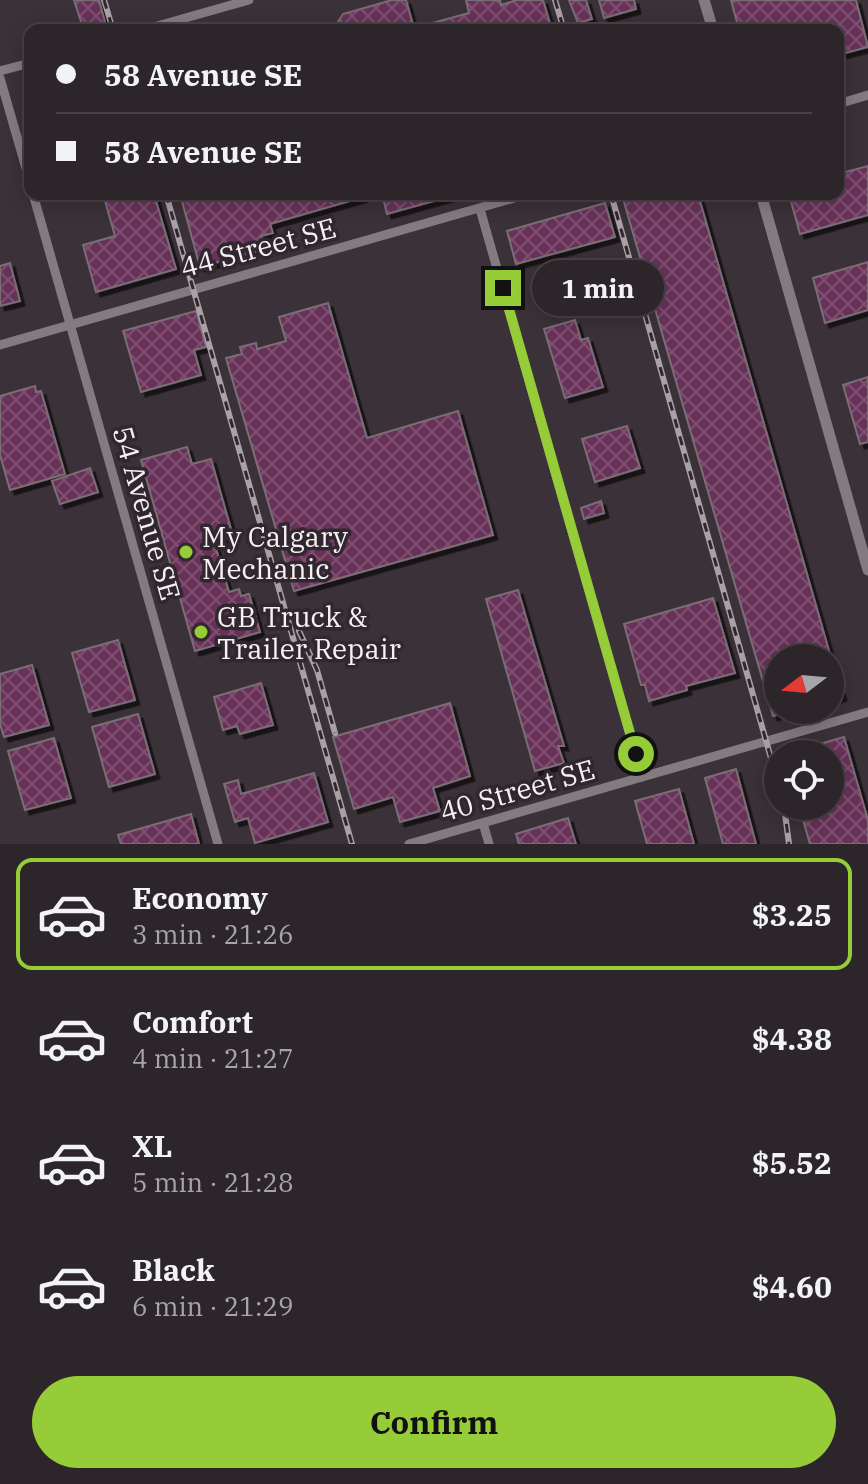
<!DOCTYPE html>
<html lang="en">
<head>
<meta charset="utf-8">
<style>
	body { margin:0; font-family:"IBM Plex Serif",serif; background:#383136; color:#f1f3f6; height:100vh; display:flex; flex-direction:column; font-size:30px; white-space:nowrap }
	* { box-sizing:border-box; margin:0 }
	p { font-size:26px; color:#a6a5a8 }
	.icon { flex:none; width:44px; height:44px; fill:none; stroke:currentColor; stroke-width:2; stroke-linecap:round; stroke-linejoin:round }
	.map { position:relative; height:844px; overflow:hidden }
	.side { display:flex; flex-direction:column; background:#2c252a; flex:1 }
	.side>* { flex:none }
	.banner { position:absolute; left:24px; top:24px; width:820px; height:176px; border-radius:16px; box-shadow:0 4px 20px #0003,0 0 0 2px #484247; display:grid; align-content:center; height:176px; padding:0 32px; background:#2c252a }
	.needle { width:52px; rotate:254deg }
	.controls { position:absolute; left:764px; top:644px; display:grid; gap:16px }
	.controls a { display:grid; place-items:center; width:80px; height:80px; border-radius:50%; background:#2c252a; box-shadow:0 4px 20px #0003,0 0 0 2px #484247; font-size:40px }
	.end { position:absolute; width:36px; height:36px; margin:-18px; border:10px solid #97cc39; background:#111; box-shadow:0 0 0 4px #111 }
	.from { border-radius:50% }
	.bubble { position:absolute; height:56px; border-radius:28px; background:#2c252a; box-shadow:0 4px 20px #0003,0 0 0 2px #484247; font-size:26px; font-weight:800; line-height:56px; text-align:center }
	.banner b { display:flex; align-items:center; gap:28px; height:76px; font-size:30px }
	.banner b+b { border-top:2px solid #484247 }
	.banner i { width:20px; height:20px; background:#f1f3f6 }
	ul { padding:14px 0 0; list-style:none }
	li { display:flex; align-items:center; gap:24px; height:112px; margin:0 16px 12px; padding:0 16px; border:4px solid transparent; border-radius:16px }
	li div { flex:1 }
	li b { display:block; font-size:30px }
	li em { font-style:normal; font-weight:800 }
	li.on { border-color:#97cc39 }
	li>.icon { width:72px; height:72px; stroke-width:1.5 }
	.button { display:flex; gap:16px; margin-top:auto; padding:16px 32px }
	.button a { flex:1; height:92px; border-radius:48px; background:#97cc39; color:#111; font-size:32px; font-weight:800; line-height:92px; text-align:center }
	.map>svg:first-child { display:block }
	.building { fill:url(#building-cross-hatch); stroke:#7a6e76; stroke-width:2; filter:url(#shadow) }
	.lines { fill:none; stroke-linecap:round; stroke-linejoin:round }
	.minor { stroke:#827c80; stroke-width:9 }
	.tertiary { stroke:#827c80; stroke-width:11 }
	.rail-casing { stroke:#a9a1a6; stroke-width:6 }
	.rail { stroke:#31272e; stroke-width:3; stroke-dasharray:9; stroke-linecap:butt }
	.route { stroke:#97cc39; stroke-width:10 }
	.poi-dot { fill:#97cc39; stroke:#31272e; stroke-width:3 }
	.labels { text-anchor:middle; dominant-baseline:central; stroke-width:7; stroke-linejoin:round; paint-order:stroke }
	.street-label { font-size:28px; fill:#f7f0f5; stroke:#31272e }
	.poi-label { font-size:28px; fill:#f7f0f5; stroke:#31272e; text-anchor:start }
</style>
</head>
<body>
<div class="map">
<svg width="868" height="844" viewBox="0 0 868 844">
	<defs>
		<pattern id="building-cross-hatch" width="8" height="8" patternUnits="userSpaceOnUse" patternTransform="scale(2)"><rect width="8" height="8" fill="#673259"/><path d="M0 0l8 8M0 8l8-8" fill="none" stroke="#7e5071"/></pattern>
		<filter id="shadow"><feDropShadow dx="4.5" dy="4.5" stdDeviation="0" flood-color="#0009"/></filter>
	</defs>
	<rect width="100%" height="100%" fill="#3b3138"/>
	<!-- building -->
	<g class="building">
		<polygon points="74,0 99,0 105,22 83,28"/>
		<polygon points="392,0 406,0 414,28 469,13 466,0 500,0 501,5 517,0 543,0 552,30 337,30 336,25 343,14"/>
		<polygon points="569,0 586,0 592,19 578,23"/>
		<polygon points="599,0 634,0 636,9 604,18"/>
		<polygon points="731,0 856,0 868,47 838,55 838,30 739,30"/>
		<polygon points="868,166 868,215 800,234 789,194 838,194 838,174"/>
		<polygon points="103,194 154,194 176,269 96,292 83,245 115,236"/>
		<polygon points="180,194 374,194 270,224 273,233 261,236 265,249 200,267"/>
		<polygon points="382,194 459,194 387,214"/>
		<polygon points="698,194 842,696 830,700 830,658 778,658 778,710 794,710 773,716 622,195"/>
		<polygon points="605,203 615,237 516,264 507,231"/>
		<polygon points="868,262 868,310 825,323 813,278"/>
		<polygon points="10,263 20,301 0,306 0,266"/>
		<polygon points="592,271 598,292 559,304 553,283"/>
		<polygon points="328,303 367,438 458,411 493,535 294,591 226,358 242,354 240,347 256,343 257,349 286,341 279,317"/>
		<polygon points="196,311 206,347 194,350 201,375 141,392 123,331"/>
		<polygon points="575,320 581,340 588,338 603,387 565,398 544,329"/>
		<polygon points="868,377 868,442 860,444 843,385"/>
		<polygon points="35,386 36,392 41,391 65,474 10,490 0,455 0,396"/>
		<polygon points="627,426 640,468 595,482 582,439"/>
		<polygon points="187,447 192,464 211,459 233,536 214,542 229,592 239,589 241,596 249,594 260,632 195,651 141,460"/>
		<polygon points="90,468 98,492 60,504 52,481"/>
		<polygon points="601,501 604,513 584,519 581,508"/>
		<polygon points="518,590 564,746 558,746 564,763 535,771 486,599"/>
		<polygon points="713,598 735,673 686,686 687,690 649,701 645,685 641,685 624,624"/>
		<polygon points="118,640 135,700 89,712 72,653"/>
		<polygon points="32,665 49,725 4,737 0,724 0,674"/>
		<polygon points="261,683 273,725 240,734 237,726 223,730 214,697"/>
		<polygon points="450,703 470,776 433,788 440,811 400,822 393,797 354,809 333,737"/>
		<polygon points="138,714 155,774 109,787 92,727"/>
		<polygon points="844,737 868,820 868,844 810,844 799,806 830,806 830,754 785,754"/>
		<polygon points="54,738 71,798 25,810 8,751"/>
		<polygon points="736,769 756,844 723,844 705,778"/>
		<polygon points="314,773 328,822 255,843 248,818 235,822 224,784 238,780 241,794"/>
		<polygon points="679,789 694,844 647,844 635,801"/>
		<polygon points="191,814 199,844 121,844 118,835"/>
		<polygon points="568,818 576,844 519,844 516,834"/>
	</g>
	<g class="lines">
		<!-- minor -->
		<g class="minor">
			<polyline points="143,30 249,0"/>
			<polyline points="0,71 30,63"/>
			<polyline points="0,78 30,182"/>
			<polyline points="838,104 868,95"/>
			<polyline points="33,194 218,844"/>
			<polyline points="480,209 642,777"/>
			<polyline points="0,345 528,194"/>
			<polyline points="483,823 489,844"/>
			<polyline points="409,844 868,712"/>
		</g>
		<!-- tertiary -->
		<g class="tertiary">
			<polyline points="704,0 713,30"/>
			<polyline points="761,194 868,570"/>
		</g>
		<defs>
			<g id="rail">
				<polyline points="104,0 113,30"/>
				<polyline points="555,0 564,30"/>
				<polyline points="166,194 352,844"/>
				<polyline points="611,194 778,783"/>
				<polyline points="299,631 317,670 335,733"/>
				<polyline points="784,806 789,844"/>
			</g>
		</defs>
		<!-- rail casing -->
		<use href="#rail" class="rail-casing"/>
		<!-- rail -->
		<use href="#rail" class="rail"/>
	</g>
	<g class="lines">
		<!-- route -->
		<polyline class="route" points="503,288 636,754"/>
	</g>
	<!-- markers -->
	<g class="poi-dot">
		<circle cx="186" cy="552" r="8"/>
		<circle cx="201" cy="632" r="8"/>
	</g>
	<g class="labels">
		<!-- street labels -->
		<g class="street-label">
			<text transform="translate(258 247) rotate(-15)">44 Street SE</text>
			<text transform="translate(147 513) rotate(74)">54 Avenue SE</text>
			<text transform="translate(517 790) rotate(-16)">40 Street SE</text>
		</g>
		<!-- poi labels -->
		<g class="poi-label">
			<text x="202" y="536">My Calgary<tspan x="202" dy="32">Mechanic</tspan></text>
			<text x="217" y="616">GB Truck &amp;<tspan x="217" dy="32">Trailer Repair</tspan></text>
		</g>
	</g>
</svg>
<div class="controls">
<a><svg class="needle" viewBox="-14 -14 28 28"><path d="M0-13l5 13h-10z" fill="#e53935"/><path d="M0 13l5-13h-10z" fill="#a6a5a8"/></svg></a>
<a><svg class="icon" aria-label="locate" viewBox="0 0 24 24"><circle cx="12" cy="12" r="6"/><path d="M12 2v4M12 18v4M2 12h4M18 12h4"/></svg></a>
</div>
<i class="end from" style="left:636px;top:754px"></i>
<i class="end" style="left:503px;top:288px"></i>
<div class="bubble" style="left:532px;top:260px;width:132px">1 min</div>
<div class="banner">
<b><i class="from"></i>58 Avenue SE</b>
<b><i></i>58 Avenue SE</b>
</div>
</div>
<section class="side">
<ul>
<li class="on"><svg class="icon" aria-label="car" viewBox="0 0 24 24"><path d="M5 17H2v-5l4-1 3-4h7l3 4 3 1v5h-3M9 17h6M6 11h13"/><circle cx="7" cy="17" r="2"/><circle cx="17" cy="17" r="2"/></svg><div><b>Economy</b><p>3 min · 21:26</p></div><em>$3.25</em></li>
<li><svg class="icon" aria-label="car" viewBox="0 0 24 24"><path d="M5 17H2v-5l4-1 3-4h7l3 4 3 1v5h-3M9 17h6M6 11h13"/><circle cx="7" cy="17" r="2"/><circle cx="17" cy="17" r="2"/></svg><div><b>Comfort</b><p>4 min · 21:27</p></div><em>$4.38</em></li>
<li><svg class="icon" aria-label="car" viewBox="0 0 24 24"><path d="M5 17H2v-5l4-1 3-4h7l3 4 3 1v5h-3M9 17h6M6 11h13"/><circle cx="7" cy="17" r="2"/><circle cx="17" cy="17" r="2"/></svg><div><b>XL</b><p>5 min · 21:28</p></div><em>$5.52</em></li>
<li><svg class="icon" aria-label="car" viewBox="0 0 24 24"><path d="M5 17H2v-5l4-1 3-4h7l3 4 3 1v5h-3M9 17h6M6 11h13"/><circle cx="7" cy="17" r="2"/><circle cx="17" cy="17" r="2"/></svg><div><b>Black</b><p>6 min · 21:29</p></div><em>$4.60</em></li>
</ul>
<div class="button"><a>Confirm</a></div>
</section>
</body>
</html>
